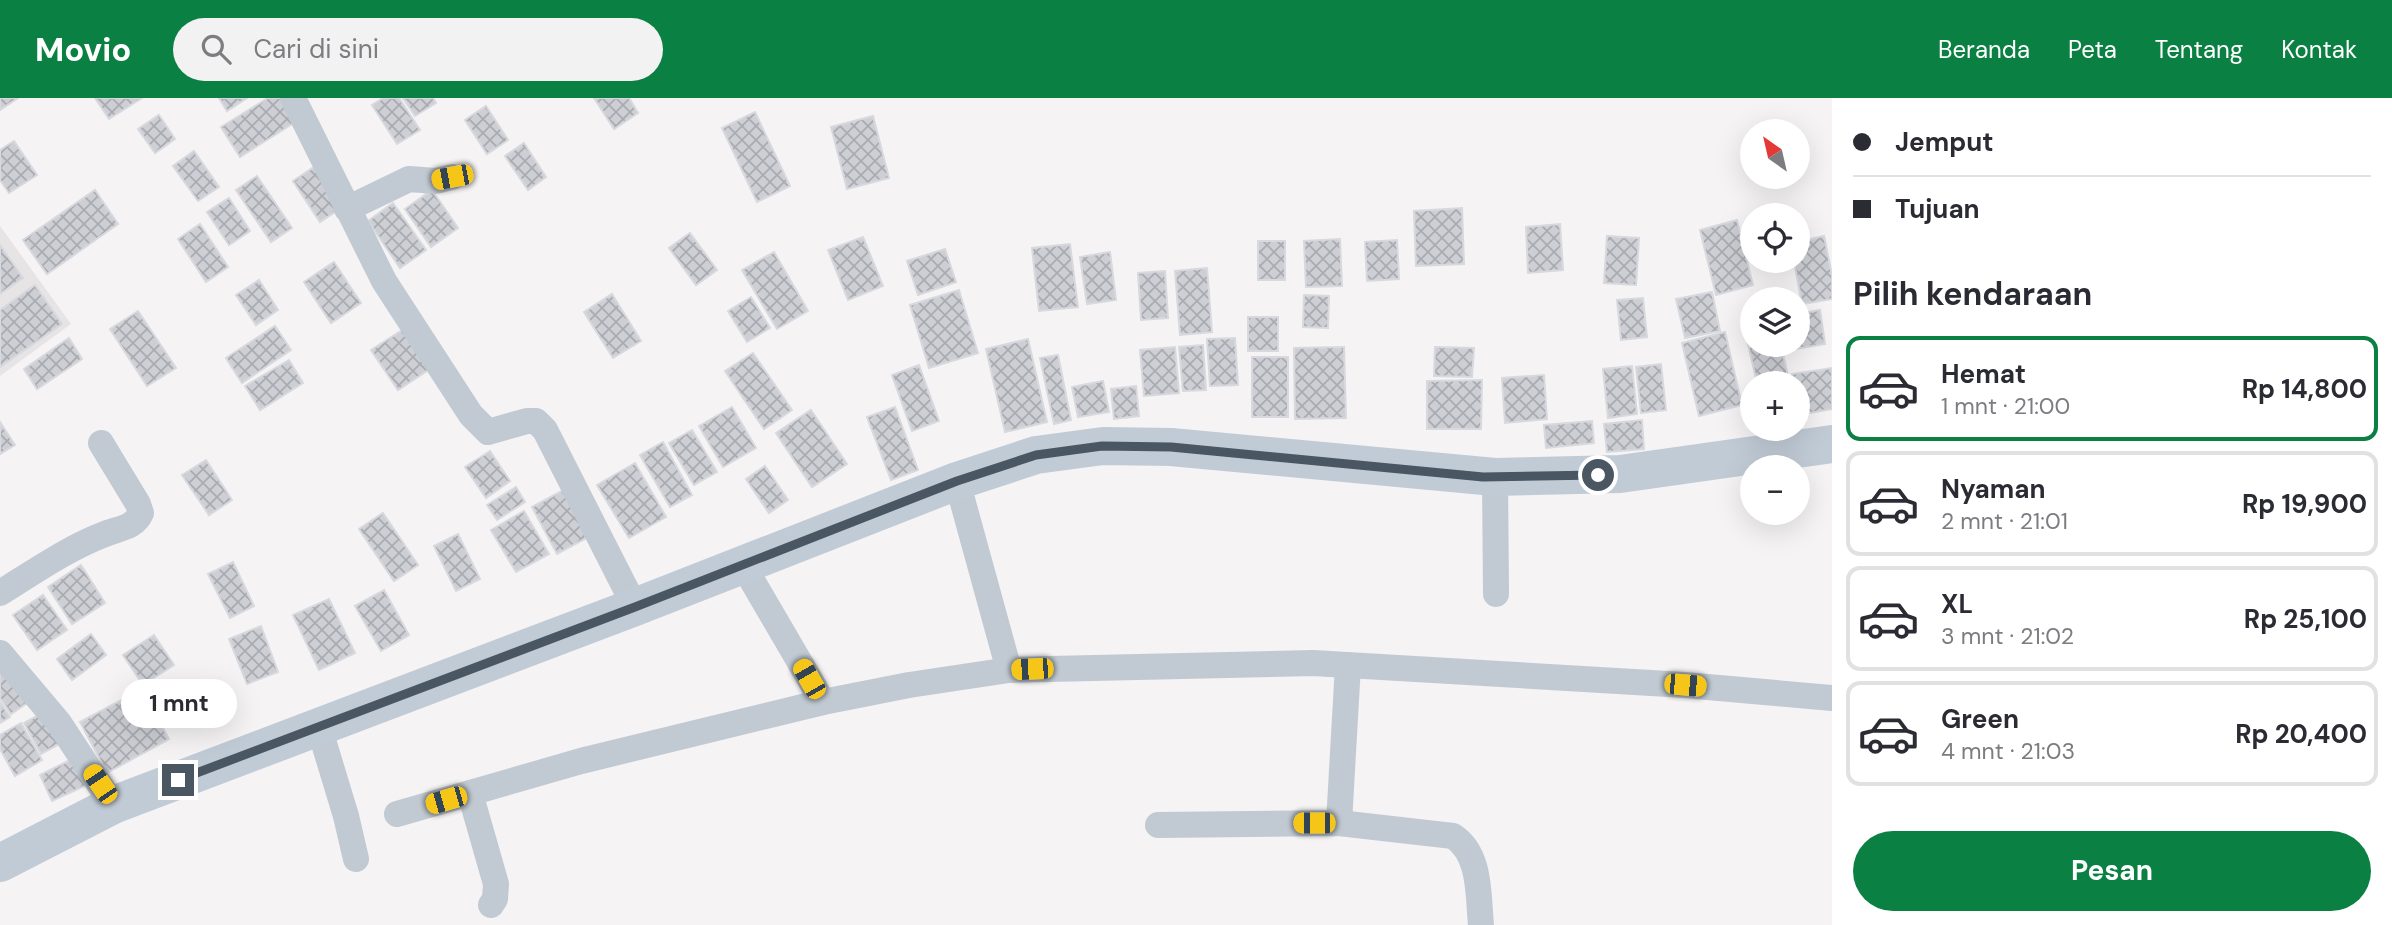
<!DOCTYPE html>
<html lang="id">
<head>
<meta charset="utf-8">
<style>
	body { margin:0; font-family:"DM Sans",sans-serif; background:#f2f2f3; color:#2b2b33; height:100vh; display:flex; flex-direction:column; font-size:26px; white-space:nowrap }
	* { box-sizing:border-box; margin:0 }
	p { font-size:23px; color:#7c7c81 }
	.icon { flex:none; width:38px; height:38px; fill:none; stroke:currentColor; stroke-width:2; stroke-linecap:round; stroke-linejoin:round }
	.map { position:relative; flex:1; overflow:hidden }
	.details { display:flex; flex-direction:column; background:#fff; width:560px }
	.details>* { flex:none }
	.hud { display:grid; align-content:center; height:154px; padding:0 21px; background:#fff }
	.needle { width:46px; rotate:326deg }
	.controls { position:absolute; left:1740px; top:21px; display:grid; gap:14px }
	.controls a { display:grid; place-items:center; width:70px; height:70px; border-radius:50%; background:#fff; box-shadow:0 7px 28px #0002; font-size:35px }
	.end { position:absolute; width:32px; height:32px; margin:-16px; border:9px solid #4a5661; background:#fff; box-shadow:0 0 0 4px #fff }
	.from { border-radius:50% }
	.bubble { position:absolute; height:49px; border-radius:24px; background:#fff; box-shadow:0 7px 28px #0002; font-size:23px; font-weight:700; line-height:49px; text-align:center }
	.car { position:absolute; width:21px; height:42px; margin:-21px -10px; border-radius:9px; box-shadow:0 0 5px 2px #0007; background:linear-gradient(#f5c518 24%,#345 0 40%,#f5c518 0 76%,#345 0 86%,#f5c518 0) }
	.hud b { display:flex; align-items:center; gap:24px; height:66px; font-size:26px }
	.hud b+b { border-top:2px solid #e1e1e2 }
	.hud i { width:18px; height:18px; background:#2b2b33 }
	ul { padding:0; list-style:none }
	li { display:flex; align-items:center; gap:21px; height:105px; margin:0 14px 10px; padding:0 7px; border:4px solid #e1e1e2; border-radius:14px }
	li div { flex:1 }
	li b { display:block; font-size:26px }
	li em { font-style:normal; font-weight:700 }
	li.current { border-color:#0b8043 }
	li>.icon { width:63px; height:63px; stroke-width:1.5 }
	h2 { padding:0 21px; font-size:32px; line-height:84px }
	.cta { display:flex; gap:14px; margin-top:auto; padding:14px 21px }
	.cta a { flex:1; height:80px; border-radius:42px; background:#0b8043; color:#fff; font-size:28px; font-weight:700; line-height:80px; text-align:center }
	header { display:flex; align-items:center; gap:42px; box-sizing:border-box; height:98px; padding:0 35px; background:#0b8043; color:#fff }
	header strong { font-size:33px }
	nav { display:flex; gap:38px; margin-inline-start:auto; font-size:24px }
	.search { width:490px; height:63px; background:#f2f2f3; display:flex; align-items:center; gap:18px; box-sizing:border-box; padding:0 24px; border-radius:38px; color:#7c7c81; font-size:26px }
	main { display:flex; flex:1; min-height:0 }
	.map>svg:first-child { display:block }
	.education { fill:#e6e4e5 }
	.building { fill:url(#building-cross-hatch); stroke:#d7d9de; stroke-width:2 }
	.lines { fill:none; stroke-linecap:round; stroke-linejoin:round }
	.street { stroke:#c1cad2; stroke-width:26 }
	.secondary { stroke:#c1cbd6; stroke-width:38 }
	.route { stroke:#4a5661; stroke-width:9 }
</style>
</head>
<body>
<header>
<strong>Movio</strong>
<div class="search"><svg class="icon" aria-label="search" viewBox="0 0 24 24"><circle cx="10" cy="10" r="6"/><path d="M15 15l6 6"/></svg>Cari di sini</div>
<nav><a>Beranda</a><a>Peta</a><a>Tentang</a><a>Kontak</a></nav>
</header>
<main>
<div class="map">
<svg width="1832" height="827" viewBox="0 0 1832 827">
	<defs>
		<pattern id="building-cross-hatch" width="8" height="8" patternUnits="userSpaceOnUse" patternTransform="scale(1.75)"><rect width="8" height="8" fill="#cdcfd5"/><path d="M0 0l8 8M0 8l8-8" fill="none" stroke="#a8abb0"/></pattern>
	</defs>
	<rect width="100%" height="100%" fill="#f5f3f3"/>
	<!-- education -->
	<polygon class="education" points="0,128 71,226 0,278 0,269 62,225 35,187 0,212 0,196 23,180 0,147"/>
	<!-- building -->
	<g class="building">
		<polygon points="0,0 18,0 0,12"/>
		<polygon points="95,0 142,0 109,21"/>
		<polygon points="219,0 247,0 227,13"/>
		<polygon points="268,0 283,0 297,23 240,59 221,29"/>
		<polygon points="383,0 399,0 420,32 397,46 372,7"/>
		<polygon points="403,0 433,0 436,5 415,18"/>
		<polygon points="594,0 629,0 638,15 614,31"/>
		<polygon points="486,8 508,42 487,56 465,22"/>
		<polygon points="755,14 790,88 757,104 722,30"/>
		<polygon points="159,17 175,41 155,55 138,31"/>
		<polygon points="873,18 889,80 847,91 831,29"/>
		<polygon points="14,43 37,77 9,95 0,82 0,52"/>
		<polygon points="524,45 546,79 528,92 505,58"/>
		<polygon points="194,53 219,89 198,103 173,68"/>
		<polygon points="317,67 344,108 320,124 293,83"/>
		<polygon points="257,78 292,130 271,144 236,92"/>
		<polygon points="95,92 118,126 47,176 23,142"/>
		<polygon points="432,92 458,130 431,149 405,111"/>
		<polygon points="229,100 250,133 229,147 207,114"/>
		<polygon points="393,105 426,152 400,170 368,123"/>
		<polygon points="1462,110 1464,166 1416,168 1414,113"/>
		<polygon points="1737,122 1753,187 1716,197 1700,132"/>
		<polygon points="200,126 228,169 206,184 178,141"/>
		<polygon points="1560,126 1563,172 1528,175 1526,129"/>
		<polygon points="690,135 717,172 696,187 669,150"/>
		<polygon points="1607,138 1639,140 1636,187 1604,185"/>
		<polygon points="1824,138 1832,177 1832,201 1802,206 1794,163 1797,163 1797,144"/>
		<polygon points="863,139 883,188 848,202 828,152"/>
		<polygon points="1340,141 1342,188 1306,189 1304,143"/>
		<polygon points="1397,142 1399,181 1367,183 1365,144"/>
		<rect x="1258" y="143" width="27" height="39"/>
		<polygon points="1070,146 1078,209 1039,213 1032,150"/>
		<polygon points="0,147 23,180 0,196"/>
		<polygon points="945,151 956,184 918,197 907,163"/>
		<polygon points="774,154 808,213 777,231 742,172"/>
		<polygon points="1110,154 1116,202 1087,206 1080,159"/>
		<polygon points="334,164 361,205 331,225 304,184"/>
		<polygon points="1207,170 1212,234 1180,237 1175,173"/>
		<polygon points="1165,173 1168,220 1141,222 1138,175"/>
		<polygon points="259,182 278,212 256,227 236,197"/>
		<polygon points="35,187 62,226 0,269 0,212"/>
		<polygon points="959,192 978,255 929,270 910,207"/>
		<polygon points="1712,194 1720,233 1685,240 1676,201"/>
		<polygon points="612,196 641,243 613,260 584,214"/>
		<polygon points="1304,197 1329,198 1328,230 1303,229"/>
		<polygon points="751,199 770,230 747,244 728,213"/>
		<polygon points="1643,200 1647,239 1621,242 1617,202"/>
		<polygon points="1820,212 1825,246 1789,252 1788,247 1797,247 1797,216"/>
		<polygon points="138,213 176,270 147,288 110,231"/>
		<rect x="1248" y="219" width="30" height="34"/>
		<polygon points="1752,227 1752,247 1781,247 1788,278 1757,285 1744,229"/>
		<polygon points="275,228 291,252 242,285 226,260"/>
		<polygon points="404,231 430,271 398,292 371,252"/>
		<polygon points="1725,234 1742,307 1699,318 1682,245"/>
		<polygon points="69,240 82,261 37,291 24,271"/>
		<polygon points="1235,240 1238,287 1210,288 1207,241"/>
		<polygon points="1028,241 1047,324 1005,334 986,251"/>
		<polygon points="1203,247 1206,292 1183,293 1179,249"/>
		<polygon points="1175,249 1179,295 1144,298 1140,252"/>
		<polygon points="1344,249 1346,320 1295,321 1294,250"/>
		<polygon points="1435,249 1474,250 1472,279 1434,278"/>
		<polygon points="753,255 792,312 764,331 725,273"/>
		<polygon points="1058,257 1071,322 1054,326 1040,260"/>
		<rect x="1252" y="259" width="36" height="60"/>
		<polygon points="289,262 303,285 260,312 245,288"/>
		<polygon points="1661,266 1666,312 1641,315 1636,269"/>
		<polygon points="919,267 939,323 912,333 892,277"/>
		<polygon points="1632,268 1637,316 1608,320 1603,271"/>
		<polygon points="1832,270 1832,311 1798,317 1797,285 1793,285 1792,276"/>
		<polygon points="1544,277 1547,321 1505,325 1502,280"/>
		<polygon points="1482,282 1481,331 1427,331 1427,283"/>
		<polygon points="1103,283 1109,314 1078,319 1072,289"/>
		<polygon points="1136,288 1139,318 1114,321 1111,291"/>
		<polygon points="732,309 756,350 723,369 699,328"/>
		<polygon points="895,309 918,372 891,382 867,319"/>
		<polygon points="811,312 847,366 812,389 776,335"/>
		<polygon points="1642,322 1644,351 1607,354 1604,326"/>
		<polygon points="1592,323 1594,345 1546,350 1544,327"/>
		<polygon points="0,324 15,347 0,356"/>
		<polygon points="692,332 717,374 694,387 669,345"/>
		<polygon points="663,344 692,397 670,409 640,357"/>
		<polygon points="490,353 510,383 486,400 465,369"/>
		<polygon points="206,362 232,402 209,417 182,377"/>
		<polygon points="635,365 666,419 629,440 597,387"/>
		<polygon points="765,368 788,402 769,415 746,381"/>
		<polygon points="516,389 525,404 497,422 487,407"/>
		<polygon points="569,389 594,436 557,456 532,409"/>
		<polygon points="524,413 549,456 516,474 491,432"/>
		<polygon points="383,415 418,467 394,483 359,431"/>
		<polygon points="458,436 480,481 456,493 434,448"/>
		<polygon points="233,464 254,508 230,520 208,476"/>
		<polygon points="81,467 105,505 72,526 48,489"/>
		<polygon points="384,492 409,537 381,553 355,508"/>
		<polygon points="43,497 67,532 37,552 13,517"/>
		<polygon points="329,501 355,555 319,572 293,517"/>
		<polygon points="261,528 278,574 247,586 229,541"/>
		<polygon points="91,536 106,557 72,582 57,561"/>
		<polygon points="154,537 174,567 143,587 123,557"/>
		<polygon points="0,570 30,603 11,616 0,600"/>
		<polygon points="142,591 169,641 107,675 80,624"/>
		<polygon points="0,604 10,619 0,625"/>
		<polygon points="44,614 61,645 41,656 24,625"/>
		<polygon points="21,625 42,662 15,678 0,651 0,637"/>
		<polygon points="76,659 89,686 52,703 40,677"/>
	</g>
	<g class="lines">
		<!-- street -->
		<g class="street">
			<polyline points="293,0 384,183 471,317 488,334 527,323 536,323 545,332 635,509"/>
			<polyline points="347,111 409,81 436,83 452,79"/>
			<polyline points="1495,379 1496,496"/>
			<polyline points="957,383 1009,572"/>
			<polyline points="743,467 823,604"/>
			<path d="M0 495C34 474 68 450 105 436 120 430 134 430 141 415L138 406 101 345"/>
			<polyline points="0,555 59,625 113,707"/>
			<polyline points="319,629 346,718 356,761"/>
			<polyline points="470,695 496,786 495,801 491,807"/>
			<polyline points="397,716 581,663 823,604 909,587 1009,572 1313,565 1685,587 1832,600"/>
			<polyline points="1339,725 1348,567"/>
			<path d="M1158 727 1339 725 1453 738C1481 756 1478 797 1481 827"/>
		</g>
		<!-- secondary -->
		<polyline class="secondary" points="0,765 113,707 635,509 957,383 1036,357 1103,348 1171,349 1495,379 1620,376 1832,346"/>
	</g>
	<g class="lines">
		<!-- route -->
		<polyline class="route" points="178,682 635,509 957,383 1036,357 1102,348 1171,349 1483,379 1598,377"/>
	</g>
</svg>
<div class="controls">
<a><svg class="needle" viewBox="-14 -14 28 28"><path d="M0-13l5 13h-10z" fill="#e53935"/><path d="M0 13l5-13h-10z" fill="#7c7c81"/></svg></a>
<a><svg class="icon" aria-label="locate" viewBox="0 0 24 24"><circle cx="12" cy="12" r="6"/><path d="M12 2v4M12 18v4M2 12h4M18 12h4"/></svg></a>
<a><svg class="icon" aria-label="layers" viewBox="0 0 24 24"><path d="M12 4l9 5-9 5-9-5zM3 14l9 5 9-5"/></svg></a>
<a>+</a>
<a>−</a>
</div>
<i class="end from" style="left:1598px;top:377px"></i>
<i class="end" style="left:178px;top:682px"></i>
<div class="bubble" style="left:121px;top:581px;width:116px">1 mnt</div>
<i class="car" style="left:452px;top:79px;rotate:259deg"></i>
<i class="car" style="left:1032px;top:571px;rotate:268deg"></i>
<i class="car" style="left:809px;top:581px;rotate:330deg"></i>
<i class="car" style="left:1685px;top:587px;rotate:95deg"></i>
<i class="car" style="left:100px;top:686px;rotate:326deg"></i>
<i class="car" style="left:446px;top:702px;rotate:254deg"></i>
<i class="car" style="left:1314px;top:725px;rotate:270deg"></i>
</div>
<section class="details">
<div class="hud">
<b><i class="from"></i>Jemput</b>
<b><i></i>Tujuan</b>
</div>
<h2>Pilih kendaraan</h2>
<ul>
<li class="current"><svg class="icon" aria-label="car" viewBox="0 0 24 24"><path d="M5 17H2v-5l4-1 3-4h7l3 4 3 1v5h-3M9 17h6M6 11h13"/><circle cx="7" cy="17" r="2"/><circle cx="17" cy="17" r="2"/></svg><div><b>Hemat</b><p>1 mnt · 21:00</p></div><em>Rp 14,800</em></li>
<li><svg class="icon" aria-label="car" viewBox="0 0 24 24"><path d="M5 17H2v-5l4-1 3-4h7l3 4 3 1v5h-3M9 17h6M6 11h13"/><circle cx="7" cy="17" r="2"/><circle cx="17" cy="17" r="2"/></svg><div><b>Nyaman</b><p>2 mnt · 21:01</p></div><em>Rp 19,900</em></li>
<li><svg class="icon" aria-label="car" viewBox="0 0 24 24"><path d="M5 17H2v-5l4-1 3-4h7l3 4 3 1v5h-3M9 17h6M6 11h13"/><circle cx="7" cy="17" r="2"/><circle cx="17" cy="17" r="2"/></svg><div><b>XL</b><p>3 mnt · 21:02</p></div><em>Rp 25,100</em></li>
<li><svg class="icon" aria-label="car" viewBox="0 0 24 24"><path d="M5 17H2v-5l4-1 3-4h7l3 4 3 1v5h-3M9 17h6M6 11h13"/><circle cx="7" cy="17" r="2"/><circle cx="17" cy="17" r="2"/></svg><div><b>Green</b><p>4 mnt · 21:03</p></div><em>Rp 20,400</em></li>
</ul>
<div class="cta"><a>Pesan</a></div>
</section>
</main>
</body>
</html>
